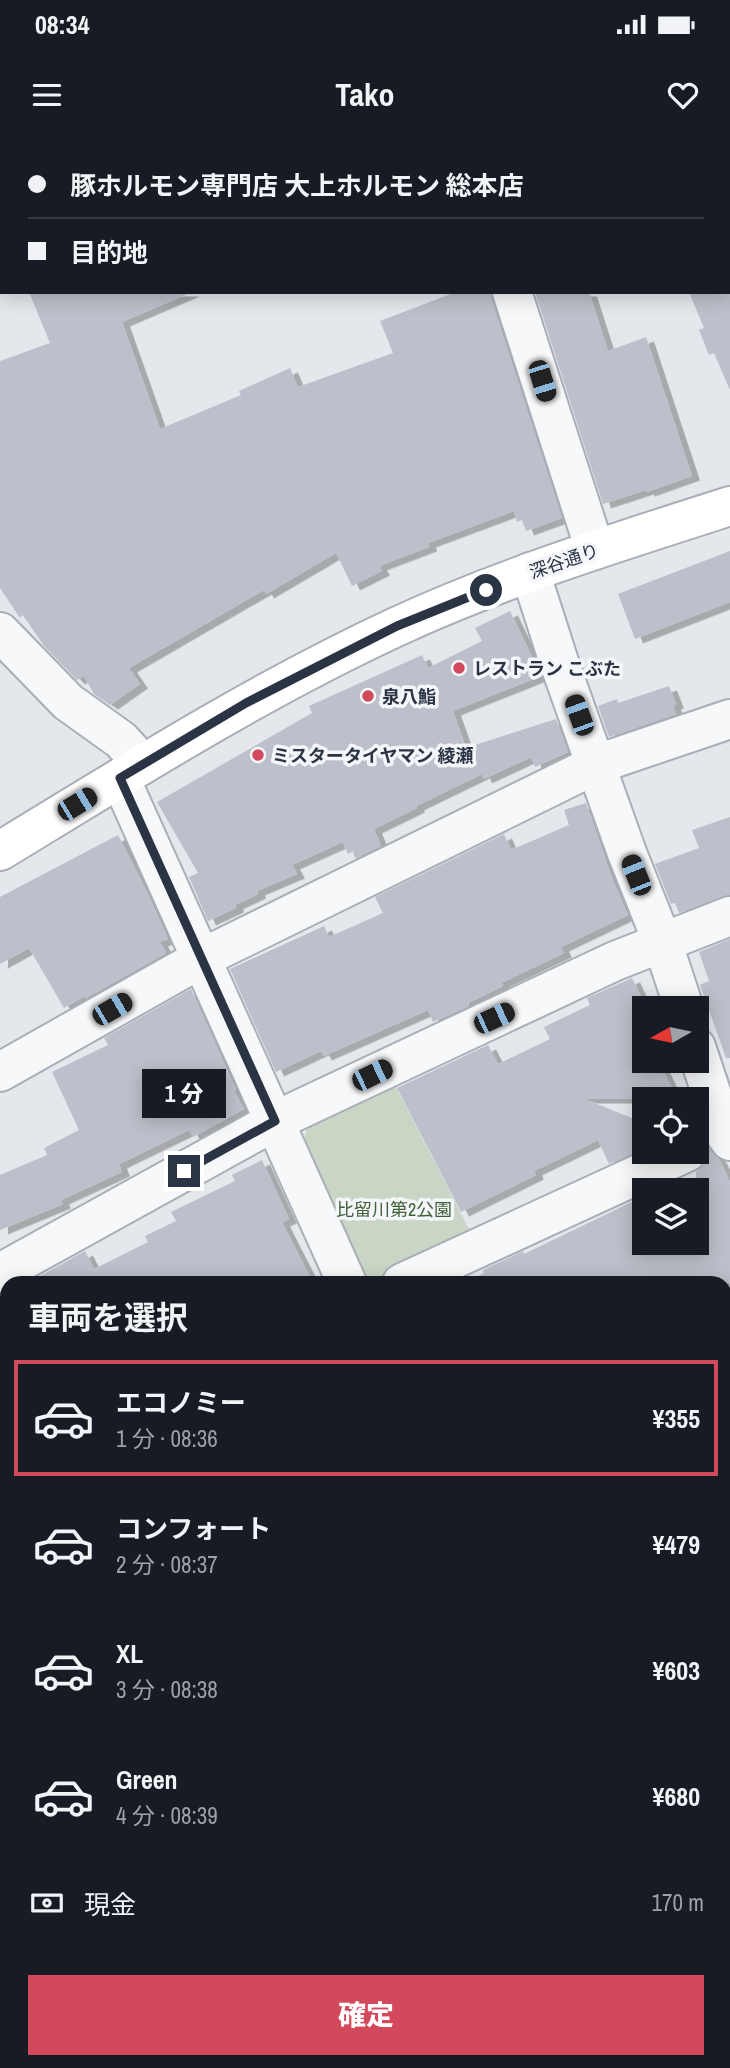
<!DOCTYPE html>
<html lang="ja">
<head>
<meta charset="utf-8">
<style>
	body { margin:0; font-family:"Archivo Narrow","Noto Sans JP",sans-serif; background:#20242c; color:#f1f3f6; height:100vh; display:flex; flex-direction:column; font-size:26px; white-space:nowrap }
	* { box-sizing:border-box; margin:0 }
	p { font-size:23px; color:#9ea1a6 }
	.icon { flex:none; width:38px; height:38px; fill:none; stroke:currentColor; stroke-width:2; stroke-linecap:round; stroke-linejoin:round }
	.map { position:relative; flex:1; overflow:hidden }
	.sheet { position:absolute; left:0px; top:1136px; width:732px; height:793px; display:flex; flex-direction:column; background:#171b24; border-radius:21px 21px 0 0; box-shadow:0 4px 18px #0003 }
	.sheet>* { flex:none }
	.banner { position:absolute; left:0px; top:0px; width:732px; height:154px; box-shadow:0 4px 18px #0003; display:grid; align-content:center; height:154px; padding:0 28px; background:#171b24 }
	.needle { width:46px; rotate:261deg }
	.tools { position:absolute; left:632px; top:856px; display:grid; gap:14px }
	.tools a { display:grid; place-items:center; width:77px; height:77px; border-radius:0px; background:#171b24; box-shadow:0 4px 18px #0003; font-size:35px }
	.end { position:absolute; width:32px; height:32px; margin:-16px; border:9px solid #2b3445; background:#fff; box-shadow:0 0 0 4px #fff }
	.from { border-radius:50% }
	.bubble { position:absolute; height:49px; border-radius:0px; background:#171b24; box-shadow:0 4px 18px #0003; font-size:23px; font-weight:800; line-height:49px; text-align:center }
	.car { position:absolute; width:21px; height:42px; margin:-21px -10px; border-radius:9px; box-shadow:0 0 5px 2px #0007; background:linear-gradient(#222 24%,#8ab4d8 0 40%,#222 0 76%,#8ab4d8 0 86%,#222 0) }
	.banner b { display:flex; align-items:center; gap:24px; height:66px; font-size:26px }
	.banner b+b { border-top:2px solid #363941 }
	.banner i { width:18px; height:18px; background:#f1f3f6 }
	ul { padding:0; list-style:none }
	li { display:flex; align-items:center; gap:21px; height:116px; margin:0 14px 10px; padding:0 14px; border:4px solid transparent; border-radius:0px }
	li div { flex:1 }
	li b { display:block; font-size:26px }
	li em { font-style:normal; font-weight:800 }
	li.active { border-color:#d1495b }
	li>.icon { width:63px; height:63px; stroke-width:1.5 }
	h2 { padding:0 28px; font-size:32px; line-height:84px }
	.pay { display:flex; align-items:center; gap:18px; height:77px; padding:0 28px; font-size:26px }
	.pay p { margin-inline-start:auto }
	.action { display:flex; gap:14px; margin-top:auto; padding:14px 28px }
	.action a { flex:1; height:80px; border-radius:0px; background:#d1495b; color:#fff; font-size:28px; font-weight:800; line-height:80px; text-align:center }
	.status { display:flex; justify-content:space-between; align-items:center; height:49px; padding:0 35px; background:#171b24; direction:ltr }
	.status svg { height:19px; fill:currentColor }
	header { display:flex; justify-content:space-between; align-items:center; height:91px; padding:0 28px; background:#171b24; font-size:32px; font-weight:800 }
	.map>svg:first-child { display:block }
	.green { fill:#c9d6c5 }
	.building { fill:#bbc0ca; filter:url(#shadow) }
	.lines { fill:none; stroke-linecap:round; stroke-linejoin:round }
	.street-tunnel { stroke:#bfc3cb; stroke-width:38; stroke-dasharray:38 19; stroke-linecap:butt }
	.street-casing { stroke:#a9aeb7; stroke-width:42 }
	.secondary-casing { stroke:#a9aeb7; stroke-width:42 }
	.highway-casing { stroke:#8b94a3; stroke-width:42 }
	.street { stroke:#f7f8fa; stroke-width:38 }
	.secondary { stroke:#fff; stroke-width:38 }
	.highway { stroke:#fff; stroke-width:38 }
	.route { stroke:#2b3445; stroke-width:9 }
	.poi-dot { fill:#d1495b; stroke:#f4f6f9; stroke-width:2.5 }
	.labels { text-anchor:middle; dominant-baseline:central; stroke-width:7; stroke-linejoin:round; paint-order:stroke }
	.street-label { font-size:18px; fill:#2b3445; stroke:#f4f6f9 }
	.poi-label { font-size:18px; font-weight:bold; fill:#2b3445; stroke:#f4f6f9; text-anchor:start }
	.park-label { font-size:18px; fill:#3f6138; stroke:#f4f6f9 }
</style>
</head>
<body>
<div class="status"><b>08:34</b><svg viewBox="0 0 49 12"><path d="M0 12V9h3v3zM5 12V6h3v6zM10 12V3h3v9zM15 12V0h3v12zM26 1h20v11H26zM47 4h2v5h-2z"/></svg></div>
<header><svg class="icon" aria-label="menu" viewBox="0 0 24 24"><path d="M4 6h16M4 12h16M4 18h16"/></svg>Tako<svg class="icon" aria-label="heart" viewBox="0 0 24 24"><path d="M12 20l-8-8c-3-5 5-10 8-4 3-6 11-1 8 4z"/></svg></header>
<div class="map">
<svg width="730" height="1928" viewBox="0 0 730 1928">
	<defs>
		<filter id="shadow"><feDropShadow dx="8" dy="4.5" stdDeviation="0" flood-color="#0004"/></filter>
	</defs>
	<rect width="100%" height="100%" fill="#e4e7ec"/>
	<!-- green -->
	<g class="green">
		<polygon points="394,943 474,1099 375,1140 360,1132 330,1066 304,999 308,984"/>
		<polygon points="7,1223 7,1272 0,1266 0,1227"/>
	</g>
	<!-- building -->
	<g class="building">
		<polygon points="29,152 192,152 122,182 160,289 241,255 239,251 290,228 298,247 393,213 380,181 456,152 491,152 491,159 562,378 526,391 522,380 517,382 514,371 428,403 429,407 379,426 382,431 352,446 336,413 266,454 264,450 129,528 140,544 110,565 94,554 84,536 77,540 44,506 23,475 20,478 0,448 0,221 50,203"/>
		<polygon points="535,152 589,152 608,211 646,197 692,336 647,352 646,350 603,364"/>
		<polygon points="689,152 730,152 730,250 714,213 709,215 699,190 704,188"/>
		<polygon points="730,411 730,462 635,499 618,454"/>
		<polygon points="510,471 541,536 453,571 466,608 556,579 568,612 535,627 531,617 484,639 482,634 416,666 417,668 374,689 381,706 357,717 354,711 348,714 343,702 292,725 297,734 257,751 258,754 235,765 236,768 208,781 189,737 198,733 157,662 312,573 309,566 422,515 428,528 482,501 475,488"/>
		<polygon points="669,546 676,564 673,565 676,574 609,597 598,566 617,559 618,563"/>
		<polygon points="586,663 613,741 628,775 561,807 564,813 501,843 503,846 468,863 469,866 433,882 428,870 324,916 321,911 276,932 230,829 324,786 329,797 383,773 375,757 504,694 511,710 569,685 564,670"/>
		<polygon points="730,677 730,755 722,756 679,773 675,763 671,764 655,724 699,708 692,690"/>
		<polygon points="118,695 145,748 168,799 160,802 166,813 86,858 85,856 64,868 29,808 0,824 0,757"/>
		<polygon points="730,799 730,918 726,918 700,845 709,841 699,812"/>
		<polygon points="632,838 644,863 644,920 658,920 677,959 585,959 644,983 644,1008 609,1024 598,1000 534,1031 536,1035 461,1072 397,948 488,905 498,924 550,899 544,887 590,865 587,858"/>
		<polygon points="191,849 236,950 234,951 244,969 193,997 189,990 119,1024 122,1032 61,1060 63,1064 0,1090 0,1035 47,1015 44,1008 79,990 52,932 108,905 104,898"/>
		<polygon points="708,1007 719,1019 730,1042 730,1143 466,1143 484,1133 483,1130 523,1111 524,1114 644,1056 644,1102 696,1103 696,1032 705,1024 709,1015"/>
		<polygon points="262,1020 289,1079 282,1082 313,1143 28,1143 85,1111 94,1129 148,1102 145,1096 176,1081 171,1072 235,1041 232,1035"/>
	</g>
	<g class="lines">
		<!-- street-tunnel -->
		<polyline class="street-tunnel" points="724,1863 730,1855"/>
		<defs>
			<g id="street">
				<polyline points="457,0 458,2"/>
				<polyline points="316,2 319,0"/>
				<polyline points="0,128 2,127"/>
				<polyline points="512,152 595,410"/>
				<polyline points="530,432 560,525 627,713 662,801 684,868"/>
				<polyline points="0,492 68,562 121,600 143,624"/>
				<polyline points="120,638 347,1143"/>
				<polyline points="696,907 725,994 730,1001"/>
				<polyline points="0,932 202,818 597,624 730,579"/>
				<polyline points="0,1133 275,981 615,821 730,776"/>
				<polyline points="402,1143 687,1012"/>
				<polyline points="724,1225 730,1224"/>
				<polyline points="0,1288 7,1292"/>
				<polyline points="0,1671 7,1677"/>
				<polyline points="0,1763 7,1768"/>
				<polyline points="0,1875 7,1869"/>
				<polyline points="395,1922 406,1928"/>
				<polyline points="344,1928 348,1922"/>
			</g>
			<path id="secondary" d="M0 711C130 632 258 551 396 487 504 437 618 402 730 366"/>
			<g id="highway">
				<polyline points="0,1452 7,1456"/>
				<polyline points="0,1556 7,1559"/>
				<polyline points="724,1829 730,1832"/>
				<polyline points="688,1922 699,1928"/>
			</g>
		</defs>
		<!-- street casing -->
		<use href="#street" class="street-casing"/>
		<!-- secondary casing -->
		<use href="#secondary" class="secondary-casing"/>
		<!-- highway casing -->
		<use href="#highway" class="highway-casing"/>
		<!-- street -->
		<use href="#street" class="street"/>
		<!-- secondary -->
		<use href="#secondary" class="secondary"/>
		<!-- highway -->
		<use href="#highway" class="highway"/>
	</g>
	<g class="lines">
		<!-- route -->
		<polyline class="route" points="184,1031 275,981 120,638 246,563 397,486 486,450"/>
	</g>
	<!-- markers -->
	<g class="poi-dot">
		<circle cx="459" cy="528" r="7"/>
		<circle cx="368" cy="556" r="7"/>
		<circle cx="258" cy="615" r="7"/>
	</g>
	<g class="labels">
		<!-- street labels -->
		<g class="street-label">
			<text transform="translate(564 421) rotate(-19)">深谷通り</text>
		</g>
		<!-- poi labels -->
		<g class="poi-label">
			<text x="473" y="528">レストラン こぶた</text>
			<text x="382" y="556">泉八鮨</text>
			<text x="272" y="615">ミスタータイヤマン 綾瀬</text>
		</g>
		<!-- park labels -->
		<g class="park-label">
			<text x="394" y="1069">比留川第2公園</text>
		</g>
	</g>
</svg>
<div class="tools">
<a><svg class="needle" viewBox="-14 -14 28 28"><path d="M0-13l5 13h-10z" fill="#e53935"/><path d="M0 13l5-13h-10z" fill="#9ea1a6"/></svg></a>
<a><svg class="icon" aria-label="locate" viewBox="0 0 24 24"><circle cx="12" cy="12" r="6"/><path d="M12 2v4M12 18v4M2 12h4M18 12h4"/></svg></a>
<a><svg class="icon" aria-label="layers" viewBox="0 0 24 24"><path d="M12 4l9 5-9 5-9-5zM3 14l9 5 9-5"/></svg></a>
</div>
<i class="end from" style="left:486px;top:450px"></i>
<i class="end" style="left:184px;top:1031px"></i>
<div class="bubble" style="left:142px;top:929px;width:84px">1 分</div>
<i class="car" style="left:542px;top:241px;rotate:163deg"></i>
<i class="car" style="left:579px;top:575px;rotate:340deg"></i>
<i class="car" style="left:77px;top:664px;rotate:59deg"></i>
<i class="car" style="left:636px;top:735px;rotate:338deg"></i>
<i class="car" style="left:112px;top:869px;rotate:60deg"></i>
<i class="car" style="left:494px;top:878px;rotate:65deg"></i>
<i class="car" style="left:372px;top:935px;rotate:64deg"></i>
<div class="banner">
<b><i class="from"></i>豚ホルモン専門店 大上ホルモン 総本店</b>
<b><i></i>目的地</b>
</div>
<section class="sheet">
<h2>車両を選択</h2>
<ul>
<li class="active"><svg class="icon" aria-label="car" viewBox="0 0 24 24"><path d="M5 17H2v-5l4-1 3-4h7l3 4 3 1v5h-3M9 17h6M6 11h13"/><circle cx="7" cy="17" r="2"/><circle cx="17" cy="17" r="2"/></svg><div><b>エコノミー</b><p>1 分 · 08:36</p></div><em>¥355</em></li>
<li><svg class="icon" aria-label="car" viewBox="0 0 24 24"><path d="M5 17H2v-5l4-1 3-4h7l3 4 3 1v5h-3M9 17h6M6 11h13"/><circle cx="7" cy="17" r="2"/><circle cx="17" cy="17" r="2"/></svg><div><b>コンフォート</b><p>2 分 · 08:37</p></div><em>¥479</em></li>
<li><svg class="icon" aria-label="car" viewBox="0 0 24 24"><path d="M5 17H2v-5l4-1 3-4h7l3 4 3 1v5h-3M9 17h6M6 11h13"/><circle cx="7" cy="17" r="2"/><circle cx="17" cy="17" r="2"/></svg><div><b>XL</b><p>3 分 · 08:38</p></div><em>¥603</em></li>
<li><svg class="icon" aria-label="car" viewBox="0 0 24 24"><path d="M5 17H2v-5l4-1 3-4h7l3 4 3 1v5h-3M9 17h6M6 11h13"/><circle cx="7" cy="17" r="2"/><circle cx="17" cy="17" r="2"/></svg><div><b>Green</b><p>4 分 · 08:39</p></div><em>¥680</em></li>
</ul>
<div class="pay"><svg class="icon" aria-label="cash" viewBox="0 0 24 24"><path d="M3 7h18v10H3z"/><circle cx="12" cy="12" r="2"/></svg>現金<p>170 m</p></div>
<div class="action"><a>確定</a></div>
</section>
</div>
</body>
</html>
